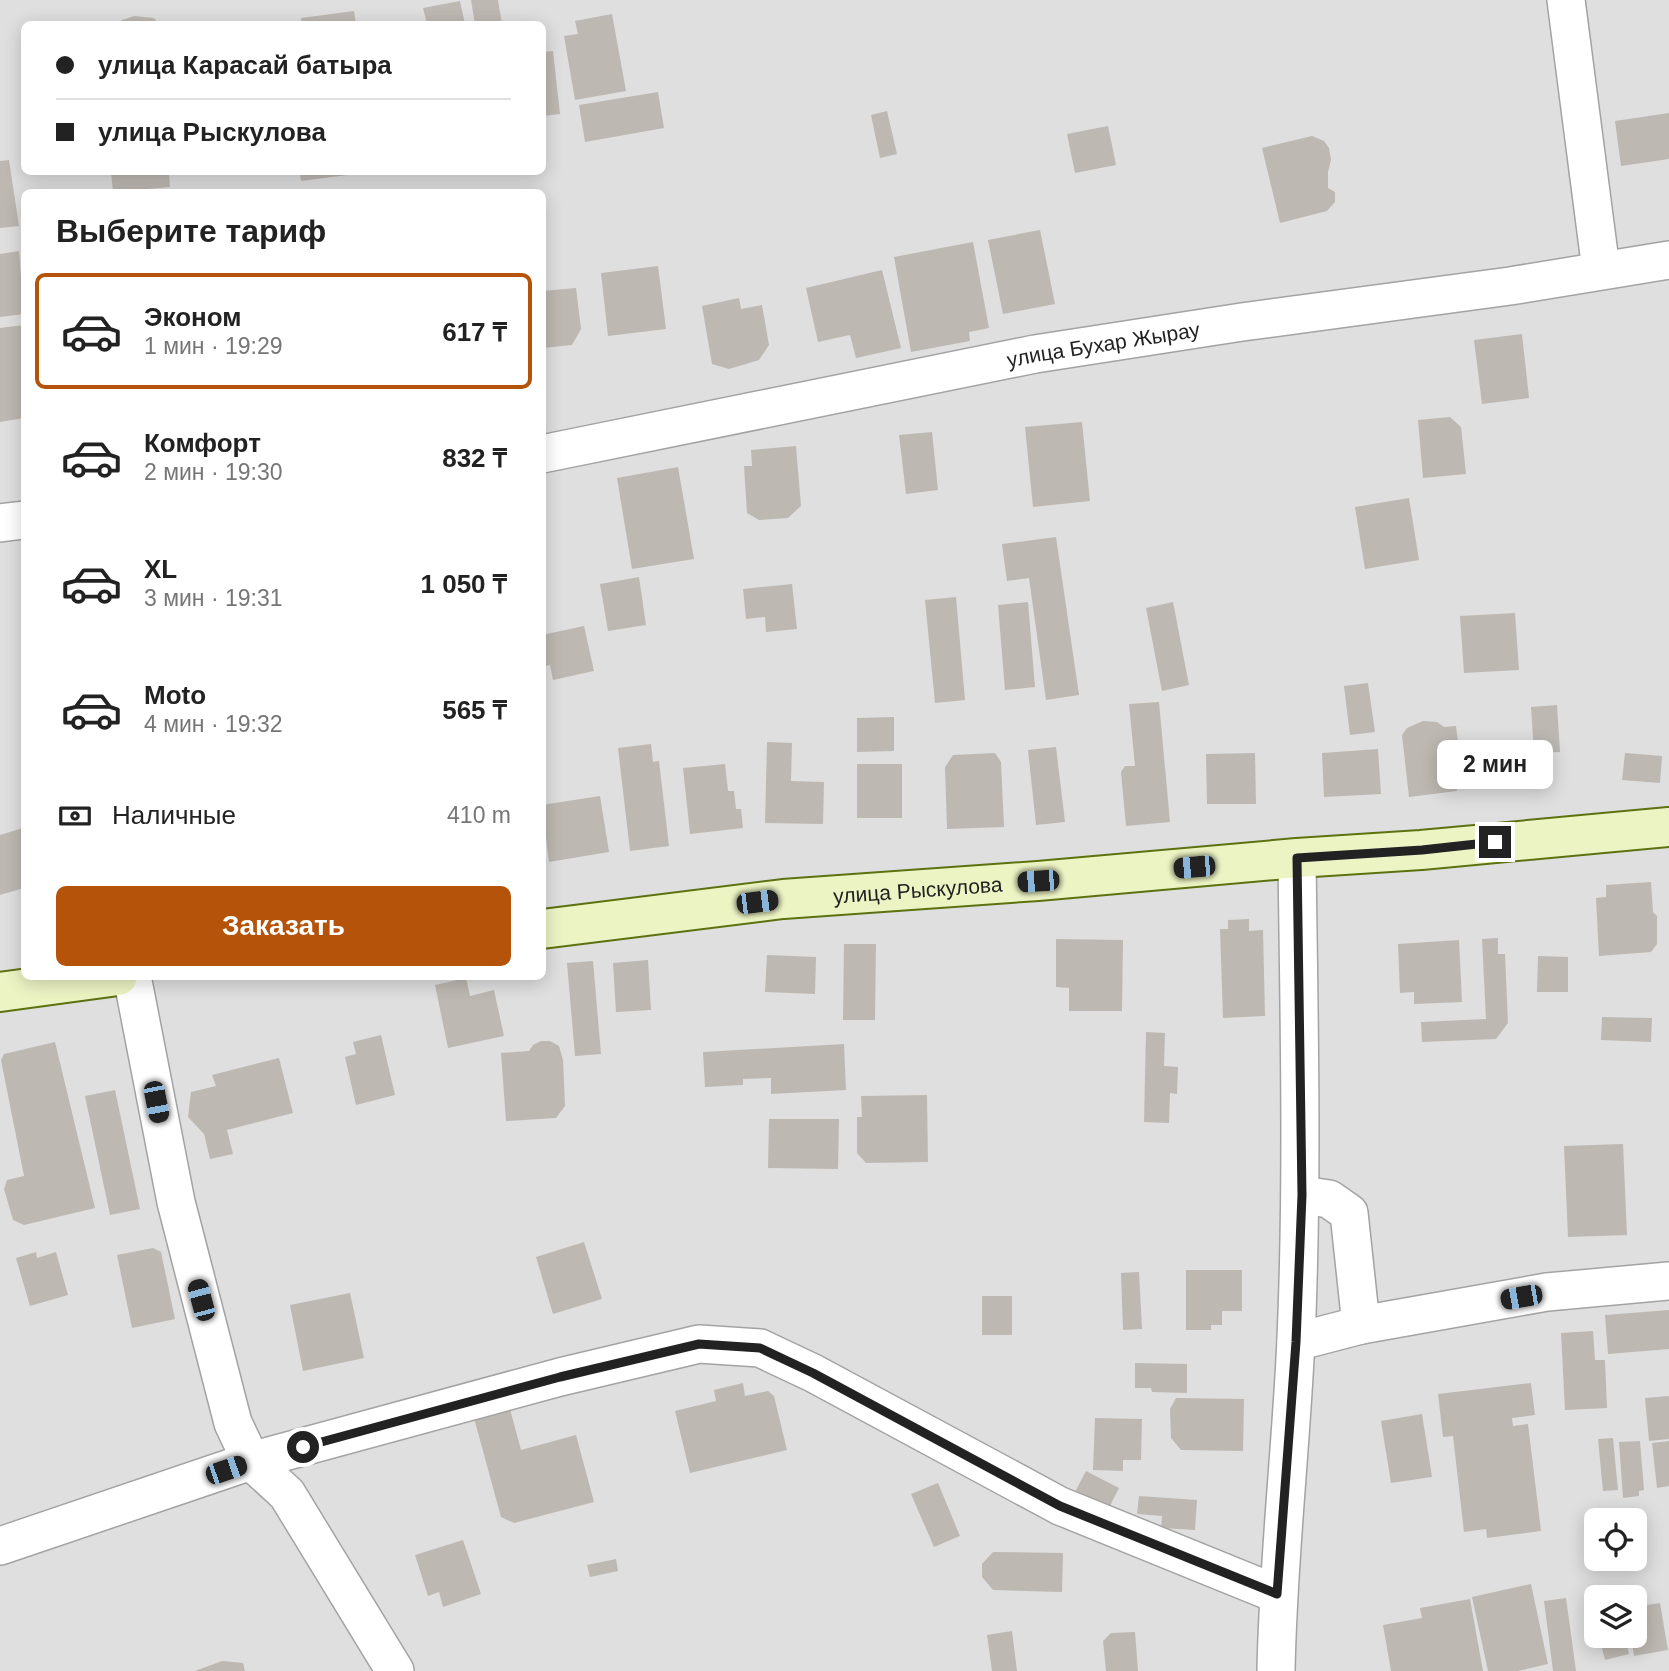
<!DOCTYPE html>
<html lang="ru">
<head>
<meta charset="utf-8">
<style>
	body { margin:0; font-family:Helvetica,sans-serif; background:#f6f6f6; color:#222; height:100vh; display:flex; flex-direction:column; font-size:26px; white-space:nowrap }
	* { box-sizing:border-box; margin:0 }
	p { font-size:23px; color:#767676 }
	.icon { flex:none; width:38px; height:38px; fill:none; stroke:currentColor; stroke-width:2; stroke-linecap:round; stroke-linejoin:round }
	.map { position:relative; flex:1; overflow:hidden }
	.side { position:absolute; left:21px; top:189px; width:525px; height:791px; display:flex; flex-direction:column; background:#fff; border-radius:10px; box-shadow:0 4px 18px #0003 }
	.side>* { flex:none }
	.banner { position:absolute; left:21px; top:21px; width:525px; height:154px; border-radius:10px; box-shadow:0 4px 18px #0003; display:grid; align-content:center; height:154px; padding:0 35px; background:#fff }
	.controls { position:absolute; left:1584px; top:1508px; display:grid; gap:14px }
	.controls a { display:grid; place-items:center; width:63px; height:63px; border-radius:10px; background:#fff; box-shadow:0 4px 18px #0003; font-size:35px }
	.end { position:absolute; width:32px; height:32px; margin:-16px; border:9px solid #222; background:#fff; box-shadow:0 0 0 4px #fff }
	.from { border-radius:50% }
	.bubble { position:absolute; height:49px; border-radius:10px; background:#fff; box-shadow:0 4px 18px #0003; font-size:23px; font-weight:700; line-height:49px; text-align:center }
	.car { position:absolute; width:21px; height:42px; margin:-21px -10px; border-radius:9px; box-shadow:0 0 5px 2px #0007; background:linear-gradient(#222 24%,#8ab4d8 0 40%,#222 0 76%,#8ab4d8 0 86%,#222 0) }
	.banner b { display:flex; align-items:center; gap:24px; height:66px; font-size:26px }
	.banner b+b { border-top:2px solid #e0e0e0 }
	.banner i { width:18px; height:18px; background:#222 }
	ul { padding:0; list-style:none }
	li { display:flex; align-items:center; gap:21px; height:116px; margin:0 14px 10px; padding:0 21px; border:4px solid transparent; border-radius:10px }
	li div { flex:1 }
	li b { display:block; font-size:26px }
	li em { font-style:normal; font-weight:700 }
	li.active { border-color:#b45309 }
	li>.icon { width:63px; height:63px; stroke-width:1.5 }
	h2 { padding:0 35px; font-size:32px; line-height:84px }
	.pay { display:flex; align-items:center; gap:18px; height:77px; padding:0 35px; font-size:26px }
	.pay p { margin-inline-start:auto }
	.action { display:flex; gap:14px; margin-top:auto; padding:14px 35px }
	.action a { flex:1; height:80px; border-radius:10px; background:#b45309; color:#fff; font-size:28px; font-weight:700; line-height:80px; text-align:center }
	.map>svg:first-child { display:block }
	.residential { fill:#dfdfdf; fill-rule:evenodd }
	.building { fill:#beb8b2 }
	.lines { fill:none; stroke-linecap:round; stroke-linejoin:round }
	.street-casing { stroke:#a3a3a3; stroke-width:40 }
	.secondary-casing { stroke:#5d7110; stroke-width:42 }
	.street { stroke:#fff; stroke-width:37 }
	.secondary { stroke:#edf4c4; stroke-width:38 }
	.route { stroke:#222; stroke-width:9 }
	.labels { text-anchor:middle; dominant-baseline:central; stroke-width:5; stroke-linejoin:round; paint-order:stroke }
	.street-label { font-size:21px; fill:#222; stroke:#fff }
</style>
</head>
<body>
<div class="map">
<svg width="1669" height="1671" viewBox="0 0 1669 1671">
	<rect width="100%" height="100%" fill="#f1efe9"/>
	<!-- residential -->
	<path class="residential" d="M0 0H1669V1671H0ZM24 24H542V172H24ZM24 192H542V976H24ZM1596 1521H1634V1559H1596ZM1596 1598H1634V1636H1596Z"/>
	<!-- building -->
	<g class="building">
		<polygon points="471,0 498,0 502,24 475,24"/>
		<polygon points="460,1 465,24 427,24 423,8"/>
		<polygon points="354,11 356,24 302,24 301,18"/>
		<polygon points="612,14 626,91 575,100 564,36 578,34 575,21"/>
		<polygon points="134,16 154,18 159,24 118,24 122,20"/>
		<polygon points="553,51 560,114 542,116 542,52"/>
		<polygon points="658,92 664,128 585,142 579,105"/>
		<polygon points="887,111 897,154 880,158 871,115"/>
		<polygon points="1669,113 1669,159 1621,166 1615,121"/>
		<polygon points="1108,126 1116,165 1075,173 1067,134"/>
		<polygon points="1312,136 1324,141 1329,148 1331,160 1328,172 1328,188 1335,192 1335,202 1327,211 1280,223 1262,148"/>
		<polygon points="9,160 19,226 0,228 0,161"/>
		<polygon points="111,172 169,172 170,187 113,192"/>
		<polygon points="300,172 363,172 363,173 301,181"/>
		<polygon points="1040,230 1055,304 1003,314 988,240"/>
		<polygon points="973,242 989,328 969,332 970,341 911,352 894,257"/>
		<polygon points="19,251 24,314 0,317 0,254"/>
		<polygon points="658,266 666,329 608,336 601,273"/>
		<polygon points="882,270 901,348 856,358 850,335 818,342 806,288"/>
		<polygon points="576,288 581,329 572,345 542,348 542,291"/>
		<polygon points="739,298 741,309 762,305 769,345 759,360 729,369 712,364 702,306"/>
		<polygon points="24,325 24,418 0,422 0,328"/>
		<polygon points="1522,334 1529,398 1482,404 1474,340"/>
		<polygon points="1450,417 1461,427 1466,474 1423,478 1418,420"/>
		<polygon points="1082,422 1090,501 1033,507 1025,427"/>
		<polygon points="932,432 938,490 906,494 899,435"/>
		<polygon points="796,446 801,506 788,518 759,520 747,513 744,466 752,466 751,450"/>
		<polygon points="678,467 694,559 632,569 617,478"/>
		<polygon points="1409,498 1419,560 1365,569 1355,507"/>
		<polygon points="1056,537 1079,695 1046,700 1029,578 1007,581 1002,544"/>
		<polygon points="639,577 646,625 608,631 600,584"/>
		<polygon points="792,584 797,629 766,632 765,617 746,619 743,589"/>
		<polygon points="956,597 965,700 935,703 925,600"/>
		<polygon points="1028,602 1035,687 1005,690 998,605"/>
		<polygon points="1173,602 1189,685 1162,691 1146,608"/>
		<polygon points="1515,613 1519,670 1464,673 1460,616"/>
		<polygon points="584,626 594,671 553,680 550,665 542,667 542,635"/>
		<polygon points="1368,683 1375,732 1350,735 1344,686"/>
		<polygon points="1159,702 1170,822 1126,826 1121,772 1125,766 1135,766 1129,704"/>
		<polygon points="1557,705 1560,752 1534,753 1531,707"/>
		<polygon points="894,717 894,751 857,752 857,718"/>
		<polygon points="1423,721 1437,722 1444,727 1456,726 1460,757 1453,758 1457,791 1409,797 1402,735 1407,728"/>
		<polygon points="767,742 792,743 791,781 824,782 823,824 765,823"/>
		<polygon points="651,744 653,762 659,761 669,846 630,851 618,748"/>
		<polygon points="1056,747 1065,822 1036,825 1028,750"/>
		<polygon points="1378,749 1381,794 1324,797 1322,753"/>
		<polygon points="995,753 1001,762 1004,827 947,829 945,767 953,755"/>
		<polygon points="1255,753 1256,804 1207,804 1206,754"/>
		<polygon points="1625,753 1662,756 1660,783 1622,780"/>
		<polygon points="725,764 728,791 734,791 736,809 741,809 743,828 690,834 683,768"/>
		<rect x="857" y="764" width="45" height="54"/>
		<polygon points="600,796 609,852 549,862 542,805"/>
		<polygon points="23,828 24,888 0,895 0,835"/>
		<polygon points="1651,882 1653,912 1657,916 1657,944 1651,952 1599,956 1596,898 1606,897 1606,885"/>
		<polygon points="1249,919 1249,931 1263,930 1265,1016 1223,1018 1220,929 1228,929 1228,920"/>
		<polygon points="1498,938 1498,954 1505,954 1508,1023 1496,1039 1422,1042 1421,1022 1486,1019 1482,939"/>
		<polygon points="1056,939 1123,940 1122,1011 1069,1011 1069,988 1056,987"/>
		<polygon points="1459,940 1462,1002 1414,1004 1414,992 1400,993 1398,944"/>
		<polygon points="844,944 876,944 875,1020 843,1020"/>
		<polygon points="767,955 816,957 815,994 765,992"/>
		<polygon points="1538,956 1568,957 1568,992 1537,992"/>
		<polygon points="648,960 651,1010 616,1012 613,963"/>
		<polygon points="593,961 601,1054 575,1056 567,963"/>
		<polygon points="466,978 470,996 494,990 504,1036 448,1048 435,985"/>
		<polygon points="1602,1017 1652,1018 1651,1042 1601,1040"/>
		<polygon points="1146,1032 1165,1033 1164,1066 1178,1067 1177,1094 1170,1093 1169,1123 1144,1122"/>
		<polygon points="381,1035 395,1095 356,1105 345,1057 356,1054 353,1042"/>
		<polygon points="541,1041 550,1041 559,1046 563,1060 565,1106 556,1118 506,1121 501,1053 529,1051 533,1045"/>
		<polygon points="55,1042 95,1208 24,1225 13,1220 4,1189 7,1180 24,1176 1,1060 4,1054"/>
		<polygon points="844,1044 846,1090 771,1094 771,1078 743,1079 743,1085 705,1087 703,1052"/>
		<polygon points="279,1058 293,1113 227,1130 233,1154 210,1159 204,1134 188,1117 191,1092 216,1086 212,1075"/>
		<polygon points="115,1090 140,1209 110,1215 85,1096"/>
		<polygon points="927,1095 928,1162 866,1163 857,1153 857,1117 862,1117 861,1096"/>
		<polygon points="769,1119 839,1119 838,1169 768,1168"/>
		<polygon points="1623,1144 1627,1235 1568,1237 1564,1146"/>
		<polygon points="584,1242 602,1299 553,1314 536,1257"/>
		<polygon points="153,1248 161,1252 175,1319 132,1328 117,1255"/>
		<polygon points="36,1252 37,1258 56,1252 68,1295 30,1306 16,1258"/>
		<polygon points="1186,1270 1242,1270 1242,1311 1222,1311 1222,1325 1211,1325 1211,1330 1186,1330"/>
		<polygon points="1139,1272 1142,1329 1123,1330 1121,1273"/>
		<polygon points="350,1293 364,1358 303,1371 290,1305"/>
		<rect x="982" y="1296" width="30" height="39"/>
		<polygon points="1669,1310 1669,1349 1608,1354 1605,1315"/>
		<polygon points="1593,1331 1595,1360 1605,1360 1607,1408 1565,1410 1561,1333"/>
		<polygon points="1135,1363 1187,1364 1187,1393 1152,1392 1151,1388 1135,1388"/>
		<polygon points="743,1383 745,1396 768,1391 774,1396 787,1450 690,1473 675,1411 716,1401 714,1390"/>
		<polygon points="1531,1383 1535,1415 1512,1418 1513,1426 1528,1424 1541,1531 1487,1538 1486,1529 1464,1532 1453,1436 1443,1437 1438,1394"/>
		<polygon points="1669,1396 1669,1439 1649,1441 1645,1398"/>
		<polygon points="1176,1398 1244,1399 1243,1451 1181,1450 1171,1438 1170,1409"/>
		<polygon points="510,1409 521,1450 576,1435 594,1502 514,1523 501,1517 474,1418"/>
		<polygon points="1422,1414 1432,1477 1391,1483 1381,1421"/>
		<polygon points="1095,1418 1142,1419 1141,1460 1123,1460 1123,1471 1093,1470"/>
		<polygon points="1613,1438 1618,1490 1603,1491 1598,1439"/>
		<polygon points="1640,1441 1644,1490 1639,1491 1639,1496 1623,1498 1619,1442"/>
		<polygon points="1669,1441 1669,1486 1657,1488 1652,1443"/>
		<polygon points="1086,1471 1119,1488 1108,1510 1075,1492"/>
		<polygon points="938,1483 960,1536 934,1547 911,1494"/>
		<polygon points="1139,1496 1197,1500 1195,1530 1161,1528 1162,1516 1137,1514"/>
		<polygon points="463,1540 481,1594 443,1607 439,1592 428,1596 415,1555"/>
		<polygon points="993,1552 1063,1553 1062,1592 993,1590 982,1577 982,1564"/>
		<polygon points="616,1559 618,1571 590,1577 587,1565"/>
		<polygon points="1531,1584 1548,1664 1518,1671 1488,1671 1472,1597"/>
		<polygon points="1566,1598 1576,1671 1553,1671 1544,1601"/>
		<polygon points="1470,1599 1483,1671 1391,1671 1383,1625 1422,1618 1420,1608"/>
		<polygon points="1660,1603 1668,1650 1634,1656 1631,1636 1634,1636 1634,1607"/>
		<polygon points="1012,1631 1017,1671 992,1671 987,1635"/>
		<polygon points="1135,1632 1138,1671 1106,1671 1103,1641 1111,1633"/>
		<polygon points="1599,1636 1625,1636 1629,1654 1605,1660"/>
		<polygon points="222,1661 243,1663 245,1671 195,1671"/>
	</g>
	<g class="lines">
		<defs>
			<g id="street">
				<polyline points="1566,0 1601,270"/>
				<path id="s1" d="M542 454 1035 354 1242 322 1510 286 1669 260"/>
				<polyline points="0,523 24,520"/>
				<polyline points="132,976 176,1202 233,1423 251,1461 287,1494 395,1671"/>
				<polyline points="1302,1195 1329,1199 1349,1213 1361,1325"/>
				<polyline points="1296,1342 1361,1325 1547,1292 1669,1281"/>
				<polyline points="0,1546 251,1461 560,1377 699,1344 760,1348 813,1373 1060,1506 1277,1594"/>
				<path d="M1276 1671C1278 1560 1291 1450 1296 1339 1303 1178 1299 1018 1297 858"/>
			</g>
			<g id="secondary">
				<path id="s2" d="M542 929 783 899 1038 881 1297 858 1421 850 1669 827"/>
				<polyline points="0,992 118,976"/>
			</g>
		</defs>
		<!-- street casing -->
		<use href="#street" class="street-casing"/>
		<!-- secondary casing -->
		<use href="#secondary" class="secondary-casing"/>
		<!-- street -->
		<use href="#street" class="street"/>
		<!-- secondary -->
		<use href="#secondary" class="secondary"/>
	</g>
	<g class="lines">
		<!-- route -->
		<polyline class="route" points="303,1447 560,1377 699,1344 760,1348 813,1373 1060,1506 1277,1594 1296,1342 1302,1195 1297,858 1422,850 1495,842"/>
	</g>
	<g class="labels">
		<!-- street labels -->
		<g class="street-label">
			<text stroke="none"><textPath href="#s1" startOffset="572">улица Бухар Жырау</textPath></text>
			<text stroke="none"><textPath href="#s2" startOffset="378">улица Рыскулова</textPath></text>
		</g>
	</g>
</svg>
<div class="controls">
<a><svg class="icon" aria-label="locate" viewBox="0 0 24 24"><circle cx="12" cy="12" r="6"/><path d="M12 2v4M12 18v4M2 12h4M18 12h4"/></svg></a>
<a><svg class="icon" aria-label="layers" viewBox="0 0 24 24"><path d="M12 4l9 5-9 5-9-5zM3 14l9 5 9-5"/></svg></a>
</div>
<i class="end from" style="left:303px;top:1447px"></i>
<i class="end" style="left:1495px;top:842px"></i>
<div class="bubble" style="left:1437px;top:740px;width:116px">2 мин</div>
<i class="car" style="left:1194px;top:867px;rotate:265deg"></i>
<i class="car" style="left:1038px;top:881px;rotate:266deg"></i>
<i class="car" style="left:757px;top:902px;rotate:83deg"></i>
<i class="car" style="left:156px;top:1102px;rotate:169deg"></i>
<i class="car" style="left:1521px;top:1297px;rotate:260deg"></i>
<i class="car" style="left:201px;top:1300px;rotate:345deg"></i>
<i class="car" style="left:226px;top:1470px;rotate:71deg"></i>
<div class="banner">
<b><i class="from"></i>улица Карасай батыра</b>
<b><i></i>улица Рыскулова</b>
</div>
<section class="side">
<h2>Выберите тариф</h2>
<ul>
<li class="active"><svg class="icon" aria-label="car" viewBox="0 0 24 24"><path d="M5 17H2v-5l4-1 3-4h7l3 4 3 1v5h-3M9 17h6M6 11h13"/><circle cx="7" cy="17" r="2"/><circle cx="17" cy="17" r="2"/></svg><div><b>Эконом</b><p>1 мин · 19:29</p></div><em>617 ₸</em></li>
<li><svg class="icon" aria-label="car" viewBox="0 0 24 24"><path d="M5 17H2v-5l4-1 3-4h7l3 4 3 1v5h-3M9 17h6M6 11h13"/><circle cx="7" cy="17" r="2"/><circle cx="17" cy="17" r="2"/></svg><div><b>Комфорт</b><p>2 мин · 19:30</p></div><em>832 ₸</em></li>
<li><svg class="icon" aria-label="car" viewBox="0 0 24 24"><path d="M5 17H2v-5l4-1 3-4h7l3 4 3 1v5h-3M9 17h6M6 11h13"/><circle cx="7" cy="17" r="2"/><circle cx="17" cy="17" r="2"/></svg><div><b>XL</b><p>3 мин · 19:31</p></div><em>1 050 ₸</em></li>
<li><svg class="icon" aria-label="car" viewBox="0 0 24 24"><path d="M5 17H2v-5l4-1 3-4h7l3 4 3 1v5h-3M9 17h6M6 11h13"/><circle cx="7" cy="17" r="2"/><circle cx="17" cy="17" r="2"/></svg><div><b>Moto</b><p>4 мин · 19:32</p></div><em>565 ₸</em></li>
</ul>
<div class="pay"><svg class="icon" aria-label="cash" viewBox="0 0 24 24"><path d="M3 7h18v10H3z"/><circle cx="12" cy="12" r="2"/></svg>Наличные<p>410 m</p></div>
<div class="action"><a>Заказать</a></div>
</section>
</div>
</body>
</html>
